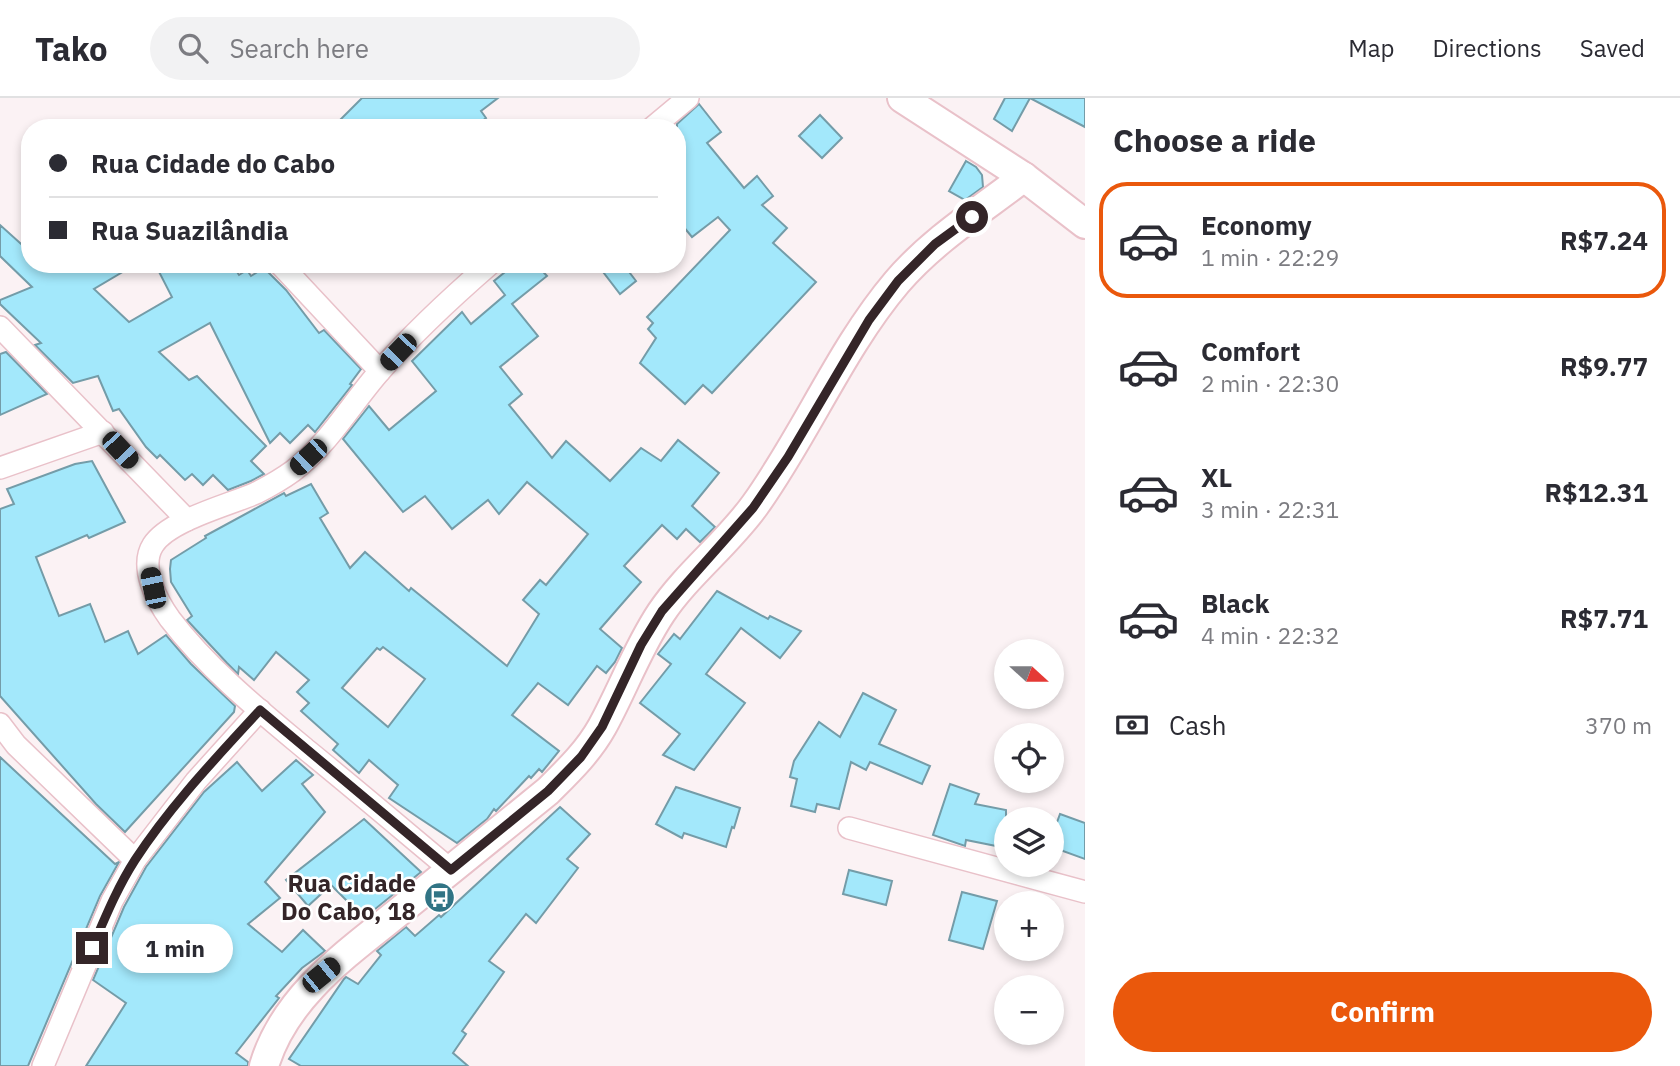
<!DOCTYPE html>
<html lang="en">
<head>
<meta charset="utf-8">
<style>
	body { margin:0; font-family:"IBM Plex Sans",sans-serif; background:#f2f2f3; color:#2b2b33; height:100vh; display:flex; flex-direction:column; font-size:26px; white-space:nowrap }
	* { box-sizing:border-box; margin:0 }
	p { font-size:23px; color:#7c7c81 }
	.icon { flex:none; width:38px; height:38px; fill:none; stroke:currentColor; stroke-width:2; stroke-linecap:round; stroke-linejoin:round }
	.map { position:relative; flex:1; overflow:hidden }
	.sheet { display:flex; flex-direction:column; background:#fff; width:595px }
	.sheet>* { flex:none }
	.banner { position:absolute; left:21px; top:21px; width:665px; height:154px; border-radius:28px; box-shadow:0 4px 10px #0003; display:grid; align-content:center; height:154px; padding:0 28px; background:#fff }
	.needle { width:46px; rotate:111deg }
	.fabs { position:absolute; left:994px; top:541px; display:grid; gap:14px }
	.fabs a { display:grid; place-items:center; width:70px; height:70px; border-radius:50%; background:#fff; box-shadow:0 4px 10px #0003; font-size:35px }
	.end { position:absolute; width:32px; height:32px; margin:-16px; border:9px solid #342528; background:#fff; box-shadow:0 0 0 4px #fff }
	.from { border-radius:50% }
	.bubble { position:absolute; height:49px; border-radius:24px; background:#fff; box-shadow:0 4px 10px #0003; font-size:23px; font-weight:700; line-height:49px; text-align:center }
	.car { position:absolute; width:21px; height:42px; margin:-21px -10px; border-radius:9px; box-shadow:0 0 5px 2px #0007; background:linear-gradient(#222 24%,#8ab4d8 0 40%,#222 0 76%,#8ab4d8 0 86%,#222 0) }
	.banner b { display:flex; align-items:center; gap:24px; height:66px; font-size:26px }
	.banner b+b { border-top:2px solid #e1e1e2 }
	.banner i { width:18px; height:18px; background:#2b2b33 }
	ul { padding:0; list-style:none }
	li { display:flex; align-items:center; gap:21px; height:116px; margin:0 14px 10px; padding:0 14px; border:4px solid transparent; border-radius:28px }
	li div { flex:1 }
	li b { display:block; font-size:26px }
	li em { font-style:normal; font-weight:700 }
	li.current { border-color:#ea580c }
	li>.icon { width:63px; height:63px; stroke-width:1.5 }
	h2 { padding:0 28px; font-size:32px; line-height:84px }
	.pay { display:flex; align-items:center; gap:18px; height:77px; padding:0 28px; font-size:26px }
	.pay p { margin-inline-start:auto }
	.cta { display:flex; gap:14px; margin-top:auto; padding:14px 28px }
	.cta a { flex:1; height:80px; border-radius:42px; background:#ea580c; color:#fff; font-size:28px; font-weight:700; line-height:80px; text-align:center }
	header { display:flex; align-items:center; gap:42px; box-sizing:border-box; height:98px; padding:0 35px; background:#fff; border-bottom:2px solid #e1e1e2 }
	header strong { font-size:33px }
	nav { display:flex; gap:38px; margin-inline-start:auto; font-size:24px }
	.search { width:490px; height:63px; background:#f2f2f3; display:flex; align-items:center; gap:18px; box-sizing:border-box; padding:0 24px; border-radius:38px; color:#7c7c81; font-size:26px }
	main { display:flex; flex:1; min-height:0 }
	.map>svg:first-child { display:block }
	.building { fill:#a3e8fb; stroke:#749ca8; stroke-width:2; fill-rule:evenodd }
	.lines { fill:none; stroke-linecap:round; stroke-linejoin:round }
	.street-casing { stroke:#e9c1c9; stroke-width:24 }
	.secondary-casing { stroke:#e9c1c9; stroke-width:32 }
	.street { stroke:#fff; stroke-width:21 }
	.secondary { stroke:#fff; stroke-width:28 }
	.route { stroke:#342528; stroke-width:9 }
	.labels { text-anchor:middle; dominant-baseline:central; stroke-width:5; stroke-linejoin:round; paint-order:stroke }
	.poi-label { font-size:24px; font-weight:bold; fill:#342528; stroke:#fff; text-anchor:end }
</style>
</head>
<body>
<header>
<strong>Tako</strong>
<div class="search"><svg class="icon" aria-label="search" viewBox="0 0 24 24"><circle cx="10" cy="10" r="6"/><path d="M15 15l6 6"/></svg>Search here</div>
<nav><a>Map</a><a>Directions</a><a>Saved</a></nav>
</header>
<main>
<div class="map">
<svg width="1085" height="968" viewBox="0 0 1085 968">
	<rect width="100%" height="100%" fill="#fbf2f4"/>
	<!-- building -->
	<g class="building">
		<polygon points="362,0 498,0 481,13 486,20 473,30 332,30"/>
		<polygon points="1005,0 1085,0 1085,29 1030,0 1012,33 994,21"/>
		<polygon points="699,6 721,34 707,45 744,90 757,78 773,98 762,107 787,130 773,145 816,184 712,295 703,287 685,306 640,265 656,240 648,231 653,225 647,219 730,132 718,119 692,139 677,121 677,26"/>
		<polygon points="820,17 842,40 822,60 799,38"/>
		<polygon points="966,63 976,69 982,77 983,89 965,102 949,93"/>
		<polygon points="0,127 30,154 30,166 136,166 94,191 129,224 172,199 155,166 232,166 239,177 247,172 251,178 264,170 286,192 319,235 324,232 361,271 350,286 352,287 315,334 308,327 290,345 280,335 270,345 210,225 159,254 189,282 197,278 266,348 251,363 264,376 251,383 228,392 213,377 203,387 192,376 185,382 160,357 157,360 146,349 119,311 113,313 98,278 73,285 35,247 41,245 0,206 0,202 32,189 0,158"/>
		<path d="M515 166H536L547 178 512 206 538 238 500 269 522 296 509 307 552 360 566 343 610 383 641 350 661 363 678 342 719 375 692 408 715 429 700 444 686 431 677 441 662 427 624 468 641 484 600 531 622 550 615 564 606 575 597 568 568 607 538 585 512 617 559 653 542 674 539 671 531 680 529 678 496 713 494 711 487 721 457 745 389 700 398 687 369 662 359 675 333 652 338 646 301 613 309 605 297 594 309 582 276 554 254 582 239 569 238 576 227 565 187 522 192 518 171 484 170 471 171 462 206 440 205 438 284 395 286 398 311 386 328 415 320 420 350 470 365 454 409 493 411 490 507 568 539 516 523 502 540 482 546 487 588 436 527 384 499 416 488 402 452 431 425 398 403 414 343 341 369 308 389 332 436 293 412 263 462 214 471 226 505 197 494 183ZM383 549 425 581 388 629 342 590 377 550 380 552Z"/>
		<polygon points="597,166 623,166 636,183 620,196"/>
		<polygon points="6,254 47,296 0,317 0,256"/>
		<polygon points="92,363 125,424 89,440 87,437 36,459 59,518 90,506 105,544 128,533 138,556 166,537 191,566 235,608 234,614 125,734 96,706 0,598 0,411 14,406 7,391 75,366"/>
		<polygon points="717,493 768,521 770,518 801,533 780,560 741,530 706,576 745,605 694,672 663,657 680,636 640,605 671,566 658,556 674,536 680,541"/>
		<polygon points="863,595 896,612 879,646 930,668 922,686 870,664 866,672 851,664 839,711 817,706 815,714 791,708 797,681 790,679 794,663 819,624 840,639"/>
		<polygon points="0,659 115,766 119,764 100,798 28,968 0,968"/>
		<polygon points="296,662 313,677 302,686 325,714 265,784 280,800 248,826 282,854 303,832 325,853 302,870 276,898 279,900 236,955 248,964 248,968 86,968 126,905 93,882 124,809 146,769 204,694 237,664 262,693"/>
		<polygon points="950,686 979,696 975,706 1006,712 1006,750 966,742 965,748 933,737"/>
		<polygon points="676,689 740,710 734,730 732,729 726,749 684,735 682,740 656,726"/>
		<polygon points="560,709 590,736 567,761 578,770 536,825 526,816 489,863 504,874 462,933 466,936 453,955 468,968 301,968 289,961 344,881 346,879 358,886 381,857 377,853 406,829 415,838 439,817 441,819"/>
		<polygon points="1060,716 1085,725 1085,761 1052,749 1052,738"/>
		<polygon points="364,721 421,774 364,820 331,787 308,808 286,782"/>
		<polygon points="849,772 892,783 886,807 843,796"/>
		<polygon points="962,794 997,803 983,851 949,842"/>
	</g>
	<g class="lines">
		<defs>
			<g id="street">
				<polyline points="652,30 688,0"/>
				<polyline points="280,166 380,273"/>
				<polyline points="0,229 187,422"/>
				<polyline points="0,370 103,334"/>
				<polyline points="0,626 16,647 135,762"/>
				<polyline points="849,730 1085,794"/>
				<path d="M451 772C403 732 356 692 308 653 260 613 208 571 170 521 157 503 139 469 153 447 169 422 229 407 256 395 268 389 282 381 293 373 328 347 351 306 380 273 413 235 452 199 490 166"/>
				<polyline points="43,968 112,803 135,762 196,683 260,612"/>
			</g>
			<g id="secondary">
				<polyline points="902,0 1024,79 1085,126"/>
				<path d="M264 968C286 894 354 851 411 804 456 767 502 730 548 693 568 673 588 654 602 629 623 591 637 551 661 515 687 476 727 446 755 407 806 336 841 250 897 184 933 142 981 112 1024 79"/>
			</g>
		</defs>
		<!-- street casing -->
		<use href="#street" class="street-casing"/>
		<!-- secondary casing -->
		<use href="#secondary" class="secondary-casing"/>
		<!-- street -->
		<use href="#street" class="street"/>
		<!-- secondary -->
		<use href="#secondary" class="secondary"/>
	</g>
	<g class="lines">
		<!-- route -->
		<path class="route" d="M92 850C105 820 117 790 135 762 170 708 216 660 260 612L451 772 548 693 581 659 602 629 641 547 662 513 753 410 788 359 869 222 898 183 935 146 972 119"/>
	</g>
	<!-- icons -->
	<defs>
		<symbol id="bus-disc" viewBox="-11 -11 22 22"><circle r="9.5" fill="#317485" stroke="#fff"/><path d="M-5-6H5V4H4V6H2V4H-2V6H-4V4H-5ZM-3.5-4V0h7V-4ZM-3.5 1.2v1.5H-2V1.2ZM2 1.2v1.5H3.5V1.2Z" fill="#fff"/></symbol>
	</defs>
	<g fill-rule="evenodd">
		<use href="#bus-disc" x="422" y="782" width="35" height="35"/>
	</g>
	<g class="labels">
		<!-- poi labels -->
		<g class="poi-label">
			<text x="416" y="785">Rua Cidade<tspan x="416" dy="28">Do Cabo, 18</tspan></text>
		</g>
	</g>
</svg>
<div class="fabs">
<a><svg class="needle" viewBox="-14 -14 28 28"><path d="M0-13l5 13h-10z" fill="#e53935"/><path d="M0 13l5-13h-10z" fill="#7c7c81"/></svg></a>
<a><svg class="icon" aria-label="locate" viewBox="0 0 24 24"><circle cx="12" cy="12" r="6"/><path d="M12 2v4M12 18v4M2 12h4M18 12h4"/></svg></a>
<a><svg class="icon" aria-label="layers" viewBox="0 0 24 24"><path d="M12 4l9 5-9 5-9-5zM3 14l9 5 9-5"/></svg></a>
<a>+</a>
<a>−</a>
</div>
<i class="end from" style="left:972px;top:119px"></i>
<i class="end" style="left:92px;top:850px"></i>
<div class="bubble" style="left:117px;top:826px;width:116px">1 min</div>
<i class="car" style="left:398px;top:254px;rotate:224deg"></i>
<i class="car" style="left:120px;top:352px;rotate:137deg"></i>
<i class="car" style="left:308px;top:359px;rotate:227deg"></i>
<i class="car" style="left:153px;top:490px;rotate:348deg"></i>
<i class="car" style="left:321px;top:877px;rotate:51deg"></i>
<div class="banner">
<b><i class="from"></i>Rua Cidade do Cabo</b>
<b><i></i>Rua Suazilândia</b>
</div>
</div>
<section class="sheet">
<h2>Choose a ride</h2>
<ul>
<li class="current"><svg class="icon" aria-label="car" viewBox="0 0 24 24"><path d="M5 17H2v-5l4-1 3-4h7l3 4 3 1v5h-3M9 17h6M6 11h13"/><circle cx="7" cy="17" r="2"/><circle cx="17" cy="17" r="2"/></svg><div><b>Economy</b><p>1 min · 22:29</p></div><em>R$7.24</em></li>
<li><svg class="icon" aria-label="car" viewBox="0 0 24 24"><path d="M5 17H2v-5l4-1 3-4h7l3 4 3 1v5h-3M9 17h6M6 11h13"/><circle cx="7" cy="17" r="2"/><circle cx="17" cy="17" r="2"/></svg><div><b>Comfort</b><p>2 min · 22:30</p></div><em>R$9.77</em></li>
<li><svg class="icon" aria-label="car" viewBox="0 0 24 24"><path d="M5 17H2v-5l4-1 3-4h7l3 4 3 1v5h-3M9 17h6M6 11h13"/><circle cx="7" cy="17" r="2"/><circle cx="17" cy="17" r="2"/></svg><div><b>XL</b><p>3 min · 22:31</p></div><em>R$12.31</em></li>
<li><svg class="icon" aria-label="car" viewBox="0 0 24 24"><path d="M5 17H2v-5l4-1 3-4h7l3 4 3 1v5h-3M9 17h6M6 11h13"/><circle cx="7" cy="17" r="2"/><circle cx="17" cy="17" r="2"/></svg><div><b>Black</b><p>4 min · 22:32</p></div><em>R$7.71</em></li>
</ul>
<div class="pay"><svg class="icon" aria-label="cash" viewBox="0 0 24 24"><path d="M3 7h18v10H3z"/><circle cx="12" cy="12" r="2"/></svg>Cash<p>370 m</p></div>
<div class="cta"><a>Confirm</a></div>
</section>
</main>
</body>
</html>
